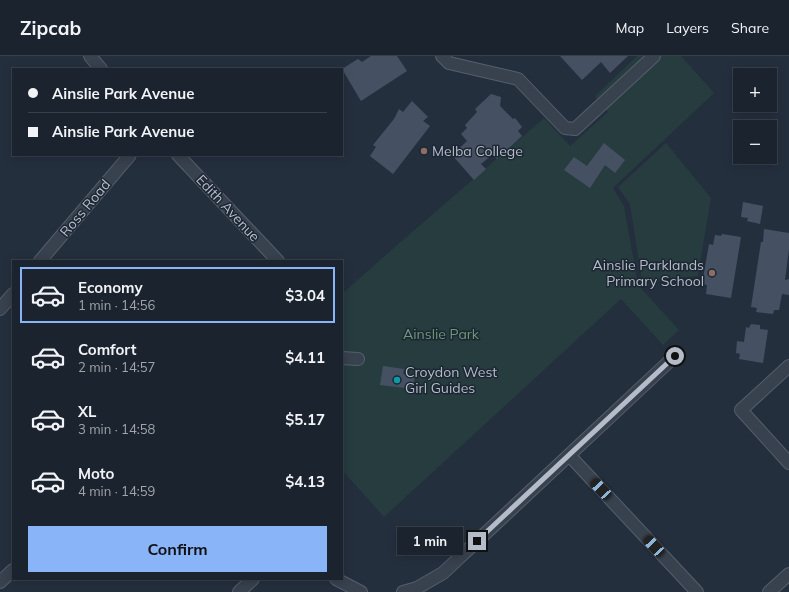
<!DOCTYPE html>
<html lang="en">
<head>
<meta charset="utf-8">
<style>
	body { margin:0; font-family:Mulish,sans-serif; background:#282f3a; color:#f1f3f6; height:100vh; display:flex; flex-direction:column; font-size:15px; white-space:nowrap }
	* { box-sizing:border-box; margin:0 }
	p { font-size:13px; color:#a0a4aa }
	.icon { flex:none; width:22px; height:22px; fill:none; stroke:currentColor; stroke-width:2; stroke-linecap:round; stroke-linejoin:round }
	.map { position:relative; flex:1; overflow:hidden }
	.details { position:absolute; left:12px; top:204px; width:331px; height:320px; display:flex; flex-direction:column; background:#1b232e; border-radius:0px; box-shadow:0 2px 10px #0003,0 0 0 1px #39404a }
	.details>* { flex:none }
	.top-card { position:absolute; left:12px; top:12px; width:331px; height:88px; border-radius:0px; box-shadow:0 2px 10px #0003,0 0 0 1px #39404a; display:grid; align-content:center; height:88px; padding:0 16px; background:#1b232e }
	.fabs { position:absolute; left:733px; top:12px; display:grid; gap:8px }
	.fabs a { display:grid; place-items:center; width:44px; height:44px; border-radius:0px; background:#1b232e; box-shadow:0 2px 10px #0003,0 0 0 1px #39404a; font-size:20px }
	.end { position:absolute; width:18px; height:18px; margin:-9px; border:5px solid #b4bcc9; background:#111; box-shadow:0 0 0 2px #111 }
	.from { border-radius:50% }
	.bubble { position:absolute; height:28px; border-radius:0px; background:#1b232e; box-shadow:0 2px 10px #0003,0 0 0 1px #39404a; font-size:13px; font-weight:700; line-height:28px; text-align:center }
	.car { position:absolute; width:12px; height:24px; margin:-12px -6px; border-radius:5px; box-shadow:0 0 3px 1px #0007; background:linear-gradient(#222 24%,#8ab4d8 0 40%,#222 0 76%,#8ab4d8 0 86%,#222 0) }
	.top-card b { display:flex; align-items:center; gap:14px; height:38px; font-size:15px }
	.top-card b+b { border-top:1px solid #39404a }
	.top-card i { width:10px; height:10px; background:#f1f3f6 }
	ul { padding:7px 0 0; list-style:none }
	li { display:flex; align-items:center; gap:12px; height:56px; margin:0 8px 6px; padding:0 8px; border:2px solid transparent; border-radius:0px }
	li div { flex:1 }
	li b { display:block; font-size:15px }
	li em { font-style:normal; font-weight:700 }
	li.selected { border-color:#8ab4f8 }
	li>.icon { width:36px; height:36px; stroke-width:1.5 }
	.cta { display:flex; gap:8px; margin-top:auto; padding:8px 16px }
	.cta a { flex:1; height:46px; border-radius:0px; background:#8ab4f8; color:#111; font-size:16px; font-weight:700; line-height:46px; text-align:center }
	header { display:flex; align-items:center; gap:24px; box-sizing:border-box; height:56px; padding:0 20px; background:#1b232e; border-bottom:1px solid #39404a }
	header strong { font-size:19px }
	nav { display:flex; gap:22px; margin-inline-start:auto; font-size:14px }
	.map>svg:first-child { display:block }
	.green { fill:#263c3f }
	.building { fill:#455162 }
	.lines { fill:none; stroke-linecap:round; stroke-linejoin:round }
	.street-casing { stroke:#565f6c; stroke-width:14 }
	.street { stroke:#38414e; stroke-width:12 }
	.route { stroke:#b4bcc9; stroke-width:5 }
	.education-dot { fill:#8d6e63; stroke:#1d2633; stroke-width:1.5 }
	.culture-dot { fill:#0f9aa8; stroke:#1d2633; stroke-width:1.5 }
	.labels { text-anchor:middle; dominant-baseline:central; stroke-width:3; stroke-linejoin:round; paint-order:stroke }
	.poi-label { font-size:14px; fill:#b4bcc9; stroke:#1d2633; text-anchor:start }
	.street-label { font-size:14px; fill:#b4bcc9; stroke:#1d2633 }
	.park-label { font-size:14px; fill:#6b9a76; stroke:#1d2633 }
</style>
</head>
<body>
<header>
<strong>Zipcab</strong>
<nav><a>Map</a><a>Layers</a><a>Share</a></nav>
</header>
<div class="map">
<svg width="789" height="536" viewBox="0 0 789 536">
	<rect width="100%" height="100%" fill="#242f3e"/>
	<!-- green -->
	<g class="green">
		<polygon points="637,0 681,0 714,37 613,132 624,150 638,229 679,274 663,289 621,243 384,461 342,414 342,238 396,190 544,62 570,90 608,56 595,40"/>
		<polygon points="666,87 711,142 698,220 642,225 630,148 618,131"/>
	</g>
	<!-- building -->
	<g class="building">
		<polygon points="371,0 397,0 407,15 361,45 342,13 358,3 362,6"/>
		<polygon points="560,0 628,0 610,17 601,6 582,24"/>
		<polygon points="491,38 501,41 500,50 513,63 515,62 522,71 518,75 522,80 497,103 492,99 481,108 486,113 474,124 452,99 467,85 461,78 467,72 465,69 477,56 475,53"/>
		<polygon points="412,45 428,61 423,65 430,70 393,118 370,100 376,91 373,89 394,63 399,53 403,56"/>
		<polygon points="604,87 625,104 615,117 605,109 590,132 564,114 574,101 587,110"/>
		<polygon points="743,146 763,150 760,168 747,165 748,162 741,161"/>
		<polygon points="764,173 789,177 789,193 785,224 789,223 789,239 782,238 779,254 774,254 773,258 756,256 757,252 751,251 761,186 763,186"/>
		<polygon points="722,178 741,181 731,242 706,238 707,229 702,228 709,188 713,189 715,179 721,180"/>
		<polygon points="751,268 760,269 760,273 768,274 763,307 739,303 740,298 736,297 737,285 744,286 746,271 749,272"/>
		<polygon points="383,310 404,313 403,318 415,319 413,333 380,329"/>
	</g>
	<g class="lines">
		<defs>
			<g id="street">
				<polyline points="90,0 101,13"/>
				<polyline points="442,0 449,7 518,23 565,72 575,73 654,0"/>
				<polyline points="178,99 278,205"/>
				<polyline points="40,205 130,99"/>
				<polyline points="0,253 13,238"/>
				<polyline points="342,302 358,303"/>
				<polyline points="789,310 741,354 789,407"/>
				<polyline points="569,399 697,536"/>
				<polyline points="336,523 361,536"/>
				<polyline points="0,526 13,514"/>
				<polyline points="239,536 253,523"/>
				<polyline points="403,536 417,532 443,517 675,300"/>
				<polyline points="769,536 789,518"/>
			</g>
		</defs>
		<!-- street casing -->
		<use href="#street" class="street-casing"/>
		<!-- street -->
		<use href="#street" class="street"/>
	</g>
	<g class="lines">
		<!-- route -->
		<polyline class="route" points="477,485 675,300"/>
	</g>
	<!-- markers -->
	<g class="education-dot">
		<circle cx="424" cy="95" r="4"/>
		<circle cx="712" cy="217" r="4"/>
	</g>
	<circle class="culture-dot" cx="397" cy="324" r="4"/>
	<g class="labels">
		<!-- poi labels -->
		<g class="poi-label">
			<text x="432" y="95">Melba College</text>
			<text x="704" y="209" text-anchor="end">Ainslie Parklands<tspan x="704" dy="16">Primary School</tspan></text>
			<text x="405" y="316">Croydon West<tspan x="405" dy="16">Girl Guides</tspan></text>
		</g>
		<!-- street labels -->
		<g class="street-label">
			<text transform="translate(85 152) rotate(-50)">Ross Road</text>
			<text transform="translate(228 152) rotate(47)">Edith Avenue</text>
		</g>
		<!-- park labels -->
		<g class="park-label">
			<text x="441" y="278">Ainslie Park</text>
		</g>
	</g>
</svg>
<div class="fabs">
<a>+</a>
<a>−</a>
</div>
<i class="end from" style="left:675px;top:300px"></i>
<i class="end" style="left:477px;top:485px"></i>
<div class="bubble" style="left:397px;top:471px;width:66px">1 min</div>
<i class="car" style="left:601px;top:433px;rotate:317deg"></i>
<i class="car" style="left:654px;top:490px;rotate:317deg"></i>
<div class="top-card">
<b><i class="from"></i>Ainslie Park Avenue</b>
<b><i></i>Ainslie Park Avenue</b>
</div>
<section class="details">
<ul>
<li class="selected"><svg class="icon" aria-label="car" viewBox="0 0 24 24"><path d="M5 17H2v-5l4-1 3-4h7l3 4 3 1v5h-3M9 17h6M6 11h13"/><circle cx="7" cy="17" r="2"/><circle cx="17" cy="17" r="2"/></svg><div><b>Economy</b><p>1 min · 14:56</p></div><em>$3.04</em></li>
<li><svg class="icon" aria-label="car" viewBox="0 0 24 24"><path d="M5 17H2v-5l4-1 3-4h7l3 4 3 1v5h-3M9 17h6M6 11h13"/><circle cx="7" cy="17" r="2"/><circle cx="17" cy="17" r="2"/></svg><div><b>Comfort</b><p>2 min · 14:57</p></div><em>$4.11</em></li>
<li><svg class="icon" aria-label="car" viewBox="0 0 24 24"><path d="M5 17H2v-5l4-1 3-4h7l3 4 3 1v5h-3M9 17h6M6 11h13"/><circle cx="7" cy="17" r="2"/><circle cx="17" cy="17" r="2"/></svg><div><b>XL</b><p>3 min · 14:58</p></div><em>$5.17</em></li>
<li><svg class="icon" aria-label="car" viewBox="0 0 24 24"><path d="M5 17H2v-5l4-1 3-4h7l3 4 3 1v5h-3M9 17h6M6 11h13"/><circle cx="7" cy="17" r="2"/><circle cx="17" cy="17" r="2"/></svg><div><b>Moto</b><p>4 min · 14:59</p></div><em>$4.13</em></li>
</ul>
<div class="cta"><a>Confirm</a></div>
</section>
</div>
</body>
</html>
